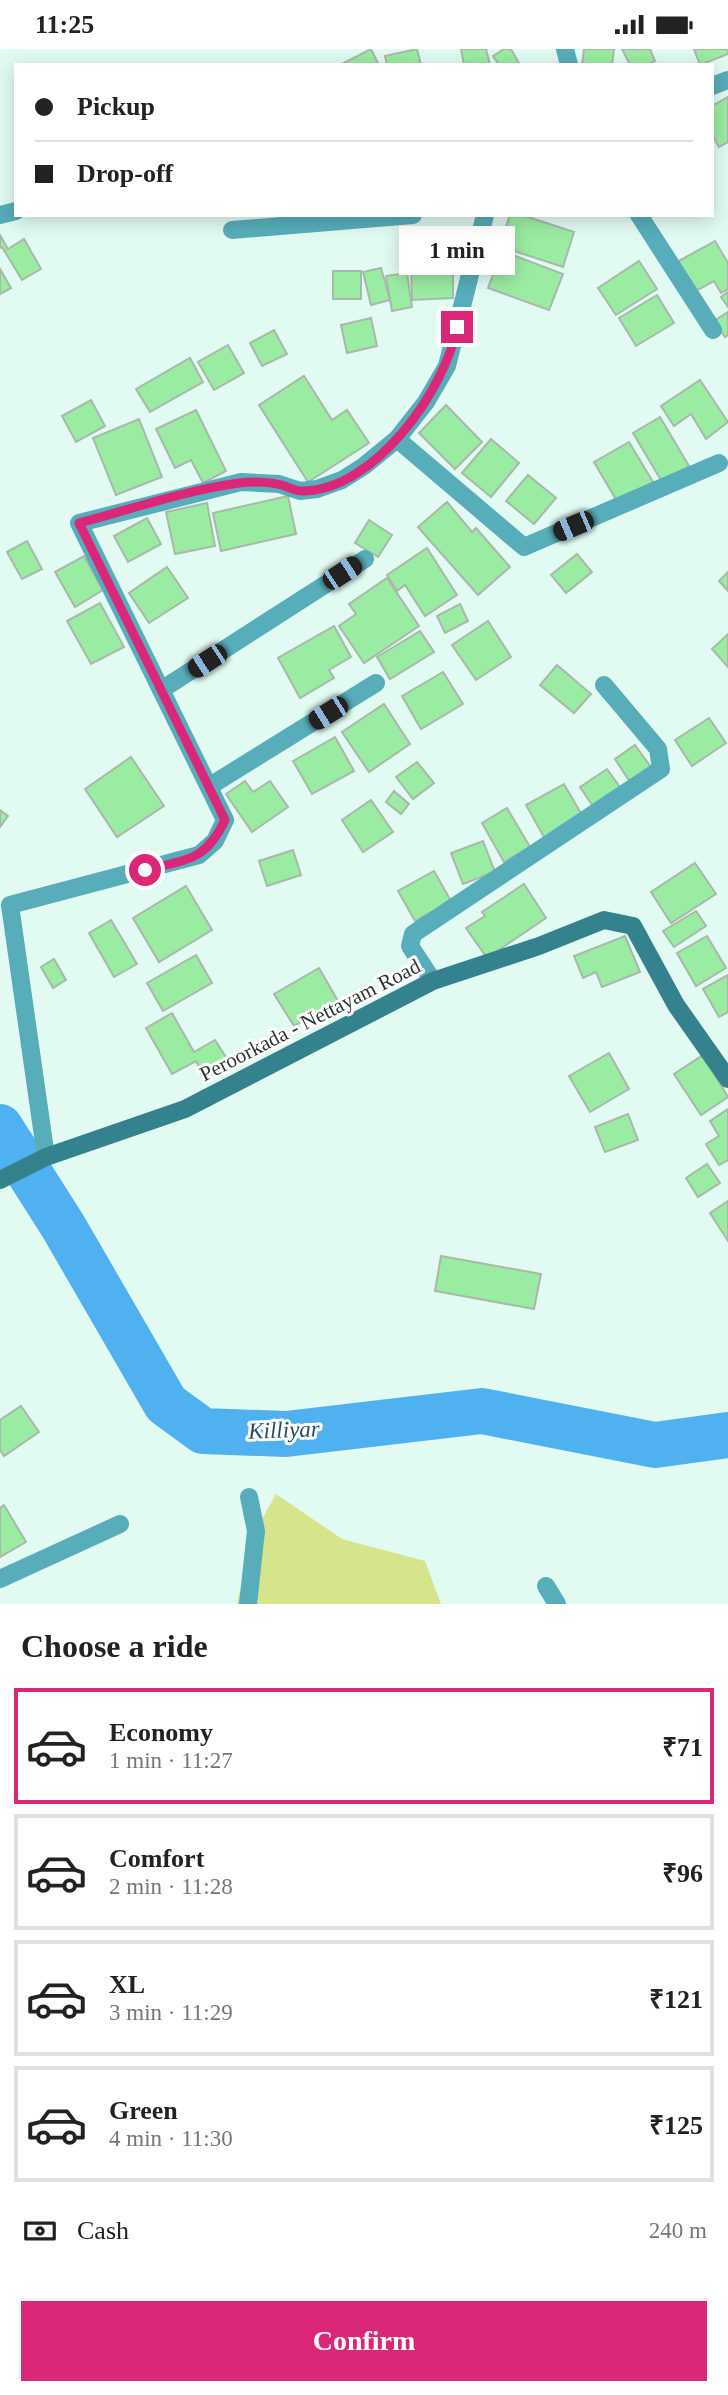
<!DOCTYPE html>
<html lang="en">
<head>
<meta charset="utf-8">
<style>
	body { margin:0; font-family:"Times New Roman",serif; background:#f6f6f6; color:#222; height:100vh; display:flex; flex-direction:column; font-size:26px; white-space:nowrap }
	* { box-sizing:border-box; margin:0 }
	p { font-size:23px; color:#767676 }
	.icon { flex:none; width:38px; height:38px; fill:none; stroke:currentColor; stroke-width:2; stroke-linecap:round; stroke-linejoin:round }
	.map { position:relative; height:1555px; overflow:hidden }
	.side { display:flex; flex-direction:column; background:#fff; flex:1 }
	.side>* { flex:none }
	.banner { position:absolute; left:14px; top:14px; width:700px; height:154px; border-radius:0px; box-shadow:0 4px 18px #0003; display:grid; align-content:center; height:154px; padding:0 21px; background:#fff }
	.end { position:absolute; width:32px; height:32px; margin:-16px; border:9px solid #db2777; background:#fff; box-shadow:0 0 0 4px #fff }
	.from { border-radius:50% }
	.bubble { position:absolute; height:49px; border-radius:0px; background:#fff; box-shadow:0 4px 18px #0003; font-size:23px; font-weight:800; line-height:49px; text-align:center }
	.car { position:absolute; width:21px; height:42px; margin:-21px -10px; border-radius:9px; box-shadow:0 0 5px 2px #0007; background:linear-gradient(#222 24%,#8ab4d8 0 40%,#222 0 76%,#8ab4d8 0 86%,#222 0) }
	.banner b { display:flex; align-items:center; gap:24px; height:66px; font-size:26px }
	.banner b+b { border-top:2px solid #e0e0e0 }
	.banner i { width:18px; height:18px; background:#222 }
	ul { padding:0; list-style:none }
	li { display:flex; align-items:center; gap:21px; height:116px; margin:0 14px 10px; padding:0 7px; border:4px solid #e0e0e0; border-radius:0px }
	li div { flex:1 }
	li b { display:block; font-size:26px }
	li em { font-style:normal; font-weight:800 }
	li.on { border-color:#db2777 }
	li>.icon { width:63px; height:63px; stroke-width:1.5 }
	h2 { padding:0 21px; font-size:32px; line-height:84px }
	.pay { display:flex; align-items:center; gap:18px; height:77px; padding:0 21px; font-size:26px }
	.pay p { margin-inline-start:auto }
	.primary-button { display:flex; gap:14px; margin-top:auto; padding:14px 21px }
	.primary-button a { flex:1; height:80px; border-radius:0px; background:#db2777; color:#fff; font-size:28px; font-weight:800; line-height:80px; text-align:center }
	.status { display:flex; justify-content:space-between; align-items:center; height:49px; padding:0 35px; background:#fff; direction:ltr }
	.status svg { height:19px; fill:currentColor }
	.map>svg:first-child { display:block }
	.green { fill:#d6e48b }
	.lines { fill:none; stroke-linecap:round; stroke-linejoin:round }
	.river { stroke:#4fb1ef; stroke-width:46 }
	.building { fill:#9beca3; stroke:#a8b8a9; stroke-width:2 }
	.street { stroke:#57adba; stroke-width:18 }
	.secondary { stroke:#34828d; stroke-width:18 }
	.route { stroke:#db2777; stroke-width:9 }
	.labels { text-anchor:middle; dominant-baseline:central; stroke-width:6; stroke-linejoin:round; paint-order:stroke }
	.street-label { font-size:21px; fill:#2a3431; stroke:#fff }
	.water-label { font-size:23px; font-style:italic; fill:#244c66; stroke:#fff }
</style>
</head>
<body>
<div class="status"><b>11:25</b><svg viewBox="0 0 49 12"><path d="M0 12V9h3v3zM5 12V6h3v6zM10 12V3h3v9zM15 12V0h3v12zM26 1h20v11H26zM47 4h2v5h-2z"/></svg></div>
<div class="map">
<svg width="728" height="1555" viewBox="0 0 728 1555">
	<rect width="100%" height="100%" fill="#e1fbf3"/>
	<!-- green -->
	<polygon class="green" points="276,1445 342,1490 425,1512 441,1555 237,1555 253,1486"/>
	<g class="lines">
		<!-- river -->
		<polyline class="river" points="0,1078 63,1177 166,1355 203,1382 286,1385 482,1362 655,1396 728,1386"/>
	</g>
	<!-- building -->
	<g class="building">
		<polygon points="371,0 379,16 340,16"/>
		<polygon points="417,0 421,16 387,16 385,7"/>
		<polygon points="461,0 486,0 490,16 464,16"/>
		<polygon points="504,0 511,0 520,16 499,16 493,7"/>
		<polygon points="584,0 614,0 612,16 582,16"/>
		<polygon points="622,0 650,0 655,12 647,16 630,16"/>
		<polygon points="694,0 728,0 728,5 700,16"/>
		<polygon points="728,48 728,93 719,98 712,86 712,57"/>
		<polygon points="510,166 522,166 574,183 563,218 499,197"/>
		<polygon points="0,186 8,200 24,190 41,220 22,231 2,198 0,199"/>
		<polygon points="715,192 728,214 728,240 721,244 714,232 694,243 677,213"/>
		<polygon points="502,202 563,225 549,261 488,239"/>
		<polygon points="453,211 453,249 412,251 411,212"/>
		<polygon points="639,212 657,240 616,266 598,239"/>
		<polygon points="381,219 390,251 371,256 363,223"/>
		<polygon points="0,220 11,239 0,245"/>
		<rect x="333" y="222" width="28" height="28"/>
		<polygon points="407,224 412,258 392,262 386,227"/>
		<polygon points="728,243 728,258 721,248"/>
		<polygon points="657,246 674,274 636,297 619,269"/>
		<polygon points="728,263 728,286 725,288 714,272"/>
		<polygon points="371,269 377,297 347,304 341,276"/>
		<polygon points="274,281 287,305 262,317 250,294"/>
		<polygon points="228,296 244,324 214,341 198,313"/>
		<polygon points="190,309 203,333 150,363 136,340"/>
		<polygon points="304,327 332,371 347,361 369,394 308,433 259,356"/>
		<polygon points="700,331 728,373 706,390 691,365 674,377 661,357"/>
		<polygon points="91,351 105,377 76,393 62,367"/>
		<polygon points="446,356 482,393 455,420 419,384"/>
		<polygon points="196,361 226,422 203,434 191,411 175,419 156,380"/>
		<polygon points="660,368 689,417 662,433 633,384"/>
		<polygon points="139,370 162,428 116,446 93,389"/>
		<polygon points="491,390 519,414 491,448 462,424"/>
		<polygon points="629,393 653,433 618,454 594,413"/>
		<polygon points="528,426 556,449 534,475 506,452"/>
		<polygon points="288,447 296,485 221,502 213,464"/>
		<polygon points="447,453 472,483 476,479 510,518 478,546 418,478"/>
		<polygon points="207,454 215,497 175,505 166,463"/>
		<polygon points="147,469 161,495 128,513 114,487"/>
		<polygon points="369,471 392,486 378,508 355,494"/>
		<polygon points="27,492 42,520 22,530 7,503"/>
		<polygon points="427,499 457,546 425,567 405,536 397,542 387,526"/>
		<polygon points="577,505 592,523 566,544 551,526"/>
		<polygon points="84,507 103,541 75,558 55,523"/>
		<polygon points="167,518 188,549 149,574 129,544"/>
		<polygon points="728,523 728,542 719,532"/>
		<polygon points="387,529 419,577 364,614 339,577 356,565 349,555"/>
		<polygon points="100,554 124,598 91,615 67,572"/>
		<polygon points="460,555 468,572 445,584 437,567"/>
		<polygon points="488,572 511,608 476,631 452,596"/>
		<polygon points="334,577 351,608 329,621 334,629 300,649 278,609"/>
		<polygon points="420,582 434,603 390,630 377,608"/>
		<polygon points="728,585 728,618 712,600"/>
		<polygon points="557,616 591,645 574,664 540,636"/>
		<polygon points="443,623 463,655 421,680 402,647"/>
		<polygon points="384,655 410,695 369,723 342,683"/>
		<polygon points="709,669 726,694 692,717 675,691"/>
		<polygon points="335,688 354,722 312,745 293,712"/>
		<polygon points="635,696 653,721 632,736 615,710"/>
		<polygon points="131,708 164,757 117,788 85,740"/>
		<polygon points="417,713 434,734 413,750 396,728"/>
		<polygon points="607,720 622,741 594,759 580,738"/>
		<polygon points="245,732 253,743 270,732 288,758 252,783 226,745"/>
		<polygon points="564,735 583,768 545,790 526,756"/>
		<polygon points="394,742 409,755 401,765 386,753"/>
		<polygon points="371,751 393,783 363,803 342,771"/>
		<polygon points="507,759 530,798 504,813 482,774"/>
		<polygon points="0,761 8,767 0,778"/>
		<polygon points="483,792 495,823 463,835 451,804"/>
		<polygon points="293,801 301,826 267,837 259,812"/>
		<polygon points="695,814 716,845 671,874 651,843"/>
		<polygon points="434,822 451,852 415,872 398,842"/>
		<polygon points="524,835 546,869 487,909 466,879 485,867 482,863"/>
		<polygon points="186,837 212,881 159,913 133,869"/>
		<polygon points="696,862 706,877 674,898 663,882"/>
		<polygon points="111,871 137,915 114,928 89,884"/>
		<polygon points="625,887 640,923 602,938 596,923 583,929 574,907"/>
		<polygon points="707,887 726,919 696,937 677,904"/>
		<polygon points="196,906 212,934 163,962 147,934"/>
		<polygon points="54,910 66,931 53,939 41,918"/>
		<polygon points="319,919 338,952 294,977 274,945"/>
		<polygon points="728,926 728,963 719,968 703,940"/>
		<polygon points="172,964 194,1003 215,991 231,1016 206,1030 196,1012 172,1025 146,979"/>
		<polygon points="609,1004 629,1040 590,1063 569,1027"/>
		<polygon points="703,1006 728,1048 701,1066 674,1025"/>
		<polygon points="728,1060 728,1111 719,1116 706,1095 719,1087 710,1072"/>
		<polygon points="628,1065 638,1091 605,1103 595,1078"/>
		<polygon points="707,1115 720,1134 698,1148 686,1129"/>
		<polygon points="728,1152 728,1192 710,1164"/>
		<polygon points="441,1207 541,1225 534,1260 435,1242"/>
		<polygon points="21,1357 39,1383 4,1407 0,1401 0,1371"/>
		<polygon points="4,1456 26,1493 0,1508 0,1459"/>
	</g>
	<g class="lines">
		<!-- street -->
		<g class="street">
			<polyline points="565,0 569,16"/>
			<polyline points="712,37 728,31"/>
			<polyline points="0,166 16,162"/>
			<polyline points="639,166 713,281"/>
			<polyline points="232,181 413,166"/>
			<polyline points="397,390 426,353 447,317 485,166"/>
			<polyline points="161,641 365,510"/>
			<polyline points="210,737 376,634"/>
			<polyline points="433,932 410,897 413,885 661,720 658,700 604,636"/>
			<polyline points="46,1108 10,856 199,806 215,792 225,771 79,474 241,433 279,435 300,442 317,440 342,431 364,417 397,390 524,498 719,414"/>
			<polyline points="0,1530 120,1475"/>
			<polyline points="546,1537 557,1555"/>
			<polyline points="248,1555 256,1482 249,1448"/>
		</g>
		<!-- secondary -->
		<polyline class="secondary" points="0,1131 46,1108 185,1060 433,932 539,897 604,871 633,877 676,956 728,1030"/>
	</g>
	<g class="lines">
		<!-- route -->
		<path class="route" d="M145 821C187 810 205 813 225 771L79 474C132 460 186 441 239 434 252 432 270 433 282 436 288 438 295 442 302 442 374 442 445 342 457 278"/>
	</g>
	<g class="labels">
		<!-- street labels -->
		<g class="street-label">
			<text transform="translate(310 971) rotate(-27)">Peroorkada - Nettayam Road</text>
		</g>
		<!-- water labels -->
		<g class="water-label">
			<text transform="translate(284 1381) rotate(-2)">Killiyar</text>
		</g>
	</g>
</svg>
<i class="end from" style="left:145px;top:821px"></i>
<i class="end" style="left:457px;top:278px"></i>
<div class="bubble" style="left:399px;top:177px;width:116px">1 min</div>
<i class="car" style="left:573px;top:477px;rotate:247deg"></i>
<i class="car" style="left:342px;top:524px;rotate:57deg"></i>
<i class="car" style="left:207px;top:612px;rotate:237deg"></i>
<i class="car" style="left:328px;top:664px;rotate:238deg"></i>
<div class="banner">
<b><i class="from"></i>Pickup</b>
<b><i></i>Drop-off</b>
</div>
</div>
<section class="side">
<h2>Choose a ride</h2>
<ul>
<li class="on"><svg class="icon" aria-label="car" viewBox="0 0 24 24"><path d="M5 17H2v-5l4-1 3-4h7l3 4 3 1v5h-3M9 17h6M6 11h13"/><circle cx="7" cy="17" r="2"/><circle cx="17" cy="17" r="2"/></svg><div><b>Economy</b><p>1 min · 11:27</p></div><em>₹71</em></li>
<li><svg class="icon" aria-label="car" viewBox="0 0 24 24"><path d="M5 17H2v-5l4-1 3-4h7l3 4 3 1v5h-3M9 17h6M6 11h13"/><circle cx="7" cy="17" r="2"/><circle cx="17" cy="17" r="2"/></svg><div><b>Comfort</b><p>2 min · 11:28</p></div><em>₹96</em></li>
<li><svg class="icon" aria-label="car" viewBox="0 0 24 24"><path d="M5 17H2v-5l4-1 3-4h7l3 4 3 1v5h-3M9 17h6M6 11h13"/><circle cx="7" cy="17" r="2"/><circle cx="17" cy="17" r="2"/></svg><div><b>XL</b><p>3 min · 11:29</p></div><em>₹121</em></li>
<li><svg class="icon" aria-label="car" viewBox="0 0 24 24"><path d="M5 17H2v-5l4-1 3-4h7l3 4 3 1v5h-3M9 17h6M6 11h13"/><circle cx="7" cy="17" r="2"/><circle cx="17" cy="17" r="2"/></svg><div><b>Green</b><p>4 min · 11:30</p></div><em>₹125</em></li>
</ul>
<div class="pay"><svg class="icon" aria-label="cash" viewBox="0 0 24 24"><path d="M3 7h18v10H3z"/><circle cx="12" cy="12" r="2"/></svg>Cash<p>240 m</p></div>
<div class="primary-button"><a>Confirm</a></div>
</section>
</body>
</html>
